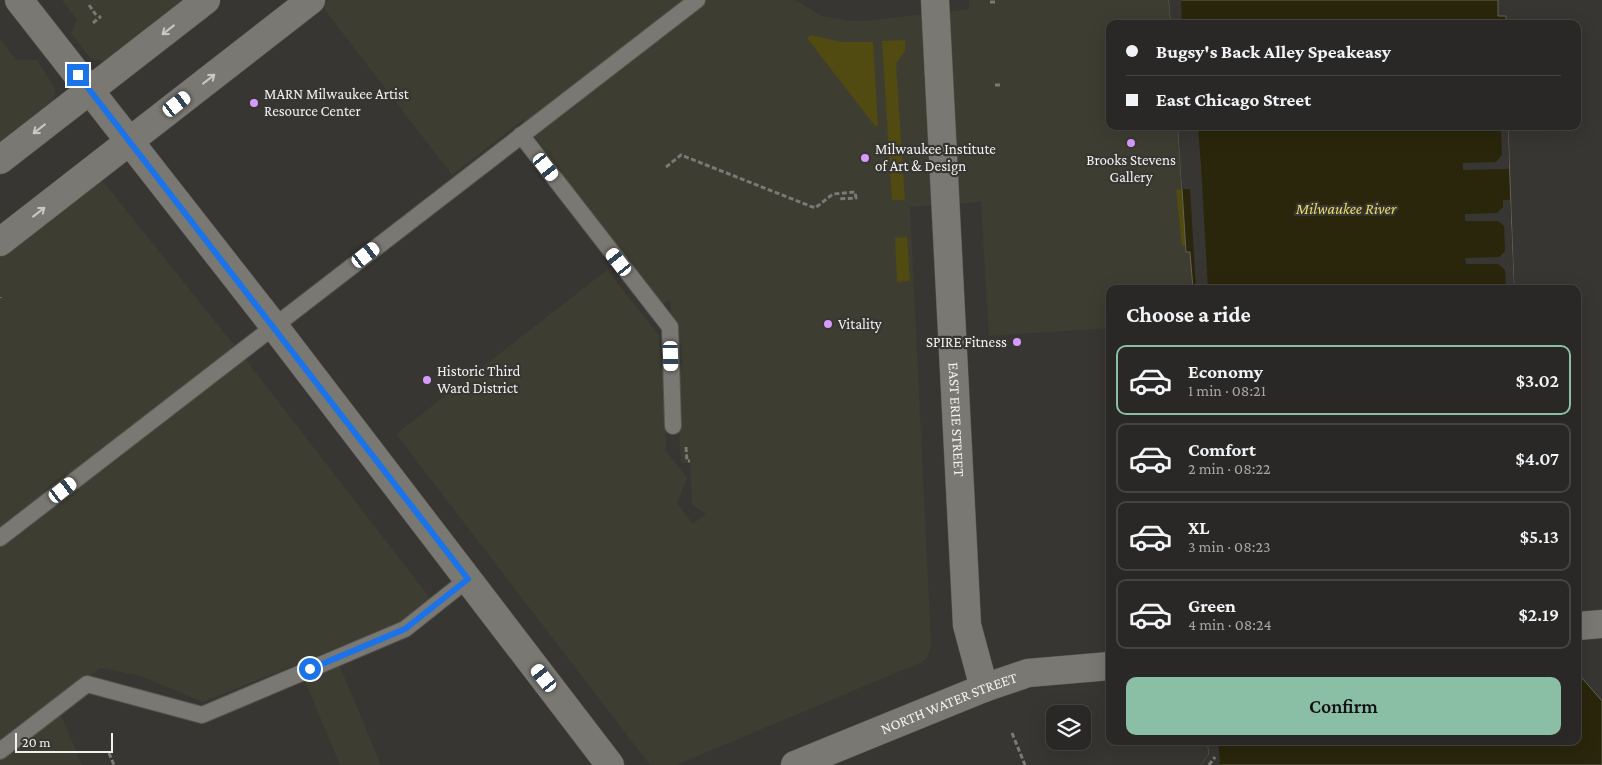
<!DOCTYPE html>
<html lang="en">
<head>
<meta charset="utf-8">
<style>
	body { margin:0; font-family:"Crimson Pro",serif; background:#353432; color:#f1f3f6; height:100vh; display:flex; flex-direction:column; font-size:19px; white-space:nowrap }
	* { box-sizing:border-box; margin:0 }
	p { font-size:16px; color:#a5a6a7 }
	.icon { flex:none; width:28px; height:28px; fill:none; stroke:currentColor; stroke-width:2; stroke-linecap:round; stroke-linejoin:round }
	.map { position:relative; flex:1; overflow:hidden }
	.details { position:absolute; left:1106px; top:285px; width:475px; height:460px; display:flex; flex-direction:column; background:#292826; border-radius:10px; box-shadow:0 5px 20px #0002,0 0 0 1px #454443 }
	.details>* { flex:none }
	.banner { position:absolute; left:1106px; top:20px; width:475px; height:110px; border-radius:10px; box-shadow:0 5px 20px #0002,0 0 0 1px #454443; display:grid; align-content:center; height:110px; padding:0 20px; background:#292826 }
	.fabs { position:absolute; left:1046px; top:705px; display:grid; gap:10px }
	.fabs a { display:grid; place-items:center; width:45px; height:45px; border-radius:10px; background:#292826; box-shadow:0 5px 20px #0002,0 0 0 1px #454443; font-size:25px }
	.scale { position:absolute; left:15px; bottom:12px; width:98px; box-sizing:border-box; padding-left:5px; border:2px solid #f1f1ee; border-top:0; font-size:14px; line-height:18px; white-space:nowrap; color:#f1f1ee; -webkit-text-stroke:4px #373632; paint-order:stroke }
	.end { position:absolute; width:22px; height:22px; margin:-11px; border:6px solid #1a73e8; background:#fff; box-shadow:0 0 0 2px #fff }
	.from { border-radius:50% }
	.car { position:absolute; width:15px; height:30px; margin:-15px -8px; border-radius:6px; box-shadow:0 0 4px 1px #0007; background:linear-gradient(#fff 24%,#345 0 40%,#fff 0 76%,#345 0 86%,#fff 0) }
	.banner b { display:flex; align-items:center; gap:18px; height:48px; font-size:19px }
	.banner b+b { border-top:1px solid #454443 }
	.banner i { width:12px; height:12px; background:#f1f3f6 }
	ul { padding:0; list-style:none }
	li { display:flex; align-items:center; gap:15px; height:70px; margin:0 10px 8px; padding:0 10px; border:2px solid #454443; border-radius:10px }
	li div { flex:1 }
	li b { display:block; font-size:19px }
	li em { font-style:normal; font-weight:600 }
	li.active { border-color:#8abfa5 }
	li>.icon { width:45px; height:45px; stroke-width:1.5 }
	h2 { padding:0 20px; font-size:22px; line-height:60px }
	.button { display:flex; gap:10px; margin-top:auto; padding:10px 20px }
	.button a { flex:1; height:58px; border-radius:10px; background:#8abfa5; color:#111; font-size:20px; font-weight:600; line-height:58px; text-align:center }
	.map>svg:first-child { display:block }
	.built { fill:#3e3d32 }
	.green { fill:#514a11 }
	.water { fill:#29260b; stroke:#65634f }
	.pier { fill:#373632 }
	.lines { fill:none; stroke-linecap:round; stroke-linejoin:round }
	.lane-casing { stroke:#555550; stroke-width:18 }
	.street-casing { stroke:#555550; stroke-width:29 }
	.secondary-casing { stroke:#555550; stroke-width:29 }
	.path { stroke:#797975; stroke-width:3; stroke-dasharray:5 2.5; stroke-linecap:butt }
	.lane { stroke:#797873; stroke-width:16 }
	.street { stroke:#797873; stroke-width:28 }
	.secondary { stroke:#797873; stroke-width:28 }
	.oneway { stroke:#c7c7c3 }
	.route { stroke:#1a73e8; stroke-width:6 }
	.poi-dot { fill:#d69bfa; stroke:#373632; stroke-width:2 }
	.labels { text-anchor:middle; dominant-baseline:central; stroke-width:4.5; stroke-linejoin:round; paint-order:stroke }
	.poi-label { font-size:15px; fill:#f1f1ee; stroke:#373632; text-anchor:start }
	.street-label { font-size:15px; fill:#f1f1ee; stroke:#373632 }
	.water-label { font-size:16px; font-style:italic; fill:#eada67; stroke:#373632 }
</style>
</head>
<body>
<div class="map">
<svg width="1602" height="765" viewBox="0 0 1602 765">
	<rect width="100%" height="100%" fill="#373632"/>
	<!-- built -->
	<g class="built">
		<polygon points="62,0 187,0 112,59 103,61 91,59 71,33 77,20"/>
		<polygon points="328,0 795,0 822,16 851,21 866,21 969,9 969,0 1169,0 1171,24 1110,24 1110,126 1178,126 1186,251 1190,251 1193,289 1110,289 1110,328 989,336 981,202 910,207 931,643 928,657 922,662 676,765 650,765 396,434 607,270 658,334 664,375 666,451 687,478 677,503 693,524 706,514 692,505 690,463 681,463 670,299 659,308 523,120 452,175 321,5"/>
		<polygon points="0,39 16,60 37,60 55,88 54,101 0,147"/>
		<polygon points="101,179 246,360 430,598 401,622 203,702 141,676 100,668 51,705 62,718 82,765 0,765 0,257"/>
		<polygon points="340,666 341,669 381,765 340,765 305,681"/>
	</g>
	<!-- green -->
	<g class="green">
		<polygon points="811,35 841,42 873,42 878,126 875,126 807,38"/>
		<polygon points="905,40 905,51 896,64 905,200 892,200 882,41"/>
		<polygon points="1182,189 1186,245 1182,246 1176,190"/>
		<polygon points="907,237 910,281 897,282 895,238"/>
	</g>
	<!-- water -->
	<g class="water">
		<polygon points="1169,0 1498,0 1498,16 1506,16 1506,24 1171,24"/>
		<polygon points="1178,126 1508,126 1514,289 1193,289 1190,252 1186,252"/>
		<polygon points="1578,678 1582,678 1602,701 1602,765 1201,765 1209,754 1208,746 1214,745 1214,741 1578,741"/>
	</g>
	<!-- pier -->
	<g class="pier">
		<polygon points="1169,0 1181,0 1182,24 1171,24"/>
		<polygon points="1178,126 1198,126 1201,165 1208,289 1196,289 1190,189 1182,189"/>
		<polygon points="1496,126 1508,126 1509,169 1463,170 1463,163 1496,162 1502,155 1501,131"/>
		<polygon points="1503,200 1510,200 1514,289 1506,289 1505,270 1498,264 1466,264 1465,258 1499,257 1505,251 1504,226 1498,221 1465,221 1465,214 1497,213 1503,207"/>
		<polygon points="1214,741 1218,741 1220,761 1218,765 1201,765 1209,754 1208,746 1214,745"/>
	</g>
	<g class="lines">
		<defs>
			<g id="lane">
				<polyline points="521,135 670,327 673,426"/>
				<polyline points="0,538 697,0"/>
				<polyline points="0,751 87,684 202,715 405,629 468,579"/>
			</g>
			<g id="street">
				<polyline points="19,0 274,326 610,765"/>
				<path id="s1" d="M935 0 967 625 984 688"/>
				<polyline points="0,160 206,0"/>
				<polyline points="0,242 311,0"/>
			</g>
			<g id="secondary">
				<polyline points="1578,626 1602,624"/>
				<path id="s2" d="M795 765 984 688 1028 673 1110 666"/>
			</g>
		</defs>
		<!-- lane casing -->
		<use href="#lane" class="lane-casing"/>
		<!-- street casing -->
		<use href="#street" class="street-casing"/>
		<!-- secondary casing -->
		<use href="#secondary" class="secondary-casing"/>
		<!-- path -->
		<g class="path">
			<polyline points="990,2 997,2"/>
			<polyline points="89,5 96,15"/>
			<polyline points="93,23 101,16"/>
			<polyline points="995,85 1002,85"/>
			<polyline points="666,167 681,155 815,208 833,194 855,192 856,198 838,199"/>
			<polyline points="0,297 0,298"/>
			<polyline points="686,447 687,461 690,461"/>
			<polyline points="1012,733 1025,765"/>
			<polyline points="109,753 114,765"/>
			<polyline points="1209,765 1215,757"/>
		</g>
		<!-- lane -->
		<use href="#lane" class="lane"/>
		<!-- street -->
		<use href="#street" class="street"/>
		<!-- secondary -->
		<use href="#secondary" class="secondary"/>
	</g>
	<!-- one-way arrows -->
	<defs><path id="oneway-shaft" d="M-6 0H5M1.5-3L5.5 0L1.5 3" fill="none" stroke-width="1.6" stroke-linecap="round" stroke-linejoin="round" transform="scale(1.25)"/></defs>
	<g class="oneway">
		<use href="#oneway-shaft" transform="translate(168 30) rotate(142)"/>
		<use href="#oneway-shaft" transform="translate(209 79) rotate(-38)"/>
		<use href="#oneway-shaft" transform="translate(39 129) rotate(142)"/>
		<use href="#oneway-shaft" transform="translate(39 212) rotate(-38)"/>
	</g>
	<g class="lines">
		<!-- route -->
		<polyline class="route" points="78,75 468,579 405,629 310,669"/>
	</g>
	<!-- markers -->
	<g class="poi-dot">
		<circle cx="254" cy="103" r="5"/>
		<circle cx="1131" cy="143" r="5"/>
		<circle cx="865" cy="158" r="5"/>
		<circle cx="828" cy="324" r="5"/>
		<circle cx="1017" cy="342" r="5"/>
		<circle cx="427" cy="380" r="5"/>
	</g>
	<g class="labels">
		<!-- poi labels -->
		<g class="poi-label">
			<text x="264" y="94">MARN Milwaukee Artist<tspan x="264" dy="17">Resource Center</tspan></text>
			<text x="875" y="149">Milwaukee Institute<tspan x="875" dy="17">of Art &amp; Design</tspan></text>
			<text x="1131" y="160" text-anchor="middle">Brooks Stevens<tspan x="1131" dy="17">Gallery</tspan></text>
			<text x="838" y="324">Vitality</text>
			<text x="1007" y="342" text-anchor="end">SPIRE Fitness</text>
			<text x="437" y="371">Historic Third<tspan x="437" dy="17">Ward District</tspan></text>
		</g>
		<!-- street labels -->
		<g class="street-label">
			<text stroke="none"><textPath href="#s1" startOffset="420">EAST ERIE STREET</textPath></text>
			<text stroke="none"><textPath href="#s2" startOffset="166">NORTH WATER STREET</textPath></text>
		</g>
		<!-- water labels -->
		<g class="water-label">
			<text x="1346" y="208">Milwaukee River</text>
		</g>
	</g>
</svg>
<div class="fabs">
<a><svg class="icon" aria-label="layers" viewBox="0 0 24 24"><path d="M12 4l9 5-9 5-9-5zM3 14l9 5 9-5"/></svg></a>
</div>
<div class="scale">20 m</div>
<i class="end from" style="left:310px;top:669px"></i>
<i class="end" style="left:78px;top:75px"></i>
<i class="car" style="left:177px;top:104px;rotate:52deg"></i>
<i class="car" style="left:546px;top:167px;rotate:142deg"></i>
<i class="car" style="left:366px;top:255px;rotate:52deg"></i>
<i class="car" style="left:619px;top:262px;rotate:322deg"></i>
<i class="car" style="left:671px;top:356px;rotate:178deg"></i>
<i class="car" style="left:63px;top:490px;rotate:52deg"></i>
<i class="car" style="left:544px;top:678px;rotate:322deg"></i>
<div class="banner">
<b><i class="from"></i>Bugsy's Back Alley Speakeasy</b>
<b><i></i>East Chicago Street</b>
</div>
<section class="details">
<h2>Choose a ride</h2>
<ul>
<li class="active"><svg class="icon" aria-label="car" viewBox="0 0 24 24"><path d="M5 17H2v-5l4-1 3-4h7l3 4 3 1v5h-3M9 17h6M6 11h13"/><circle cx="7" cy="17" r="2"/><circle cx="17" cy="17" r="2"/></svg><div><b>Economy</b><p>1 min · 08:21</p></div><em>$3.02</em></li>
<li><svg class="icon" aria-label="car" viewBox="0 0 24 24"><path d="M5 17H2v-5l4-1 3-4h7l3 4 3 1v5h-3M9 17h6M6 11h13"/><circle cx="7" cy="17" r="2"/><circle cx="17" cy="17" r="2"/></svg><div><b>Comfort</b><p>2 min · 08:22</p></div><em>$4.07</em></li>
<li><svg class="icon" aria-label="car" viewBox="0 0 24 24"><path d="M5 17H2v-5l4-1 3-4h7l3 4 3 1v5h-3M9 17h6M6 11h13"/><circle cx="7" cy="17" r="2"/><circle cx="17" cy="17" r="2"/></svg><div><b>XL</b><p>3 min · 08:23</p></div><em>$5.13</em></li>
<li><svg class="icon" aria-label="car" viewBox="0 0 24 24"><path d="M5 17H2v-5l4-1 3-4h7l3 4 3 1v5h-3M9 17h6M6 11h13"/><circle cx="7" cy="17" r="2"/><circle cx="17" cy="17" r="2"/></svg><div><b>Green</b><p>4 min · 08:24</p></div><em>$2.19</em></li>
</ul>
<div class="button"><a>Confirm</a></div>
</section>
</div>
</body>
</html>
